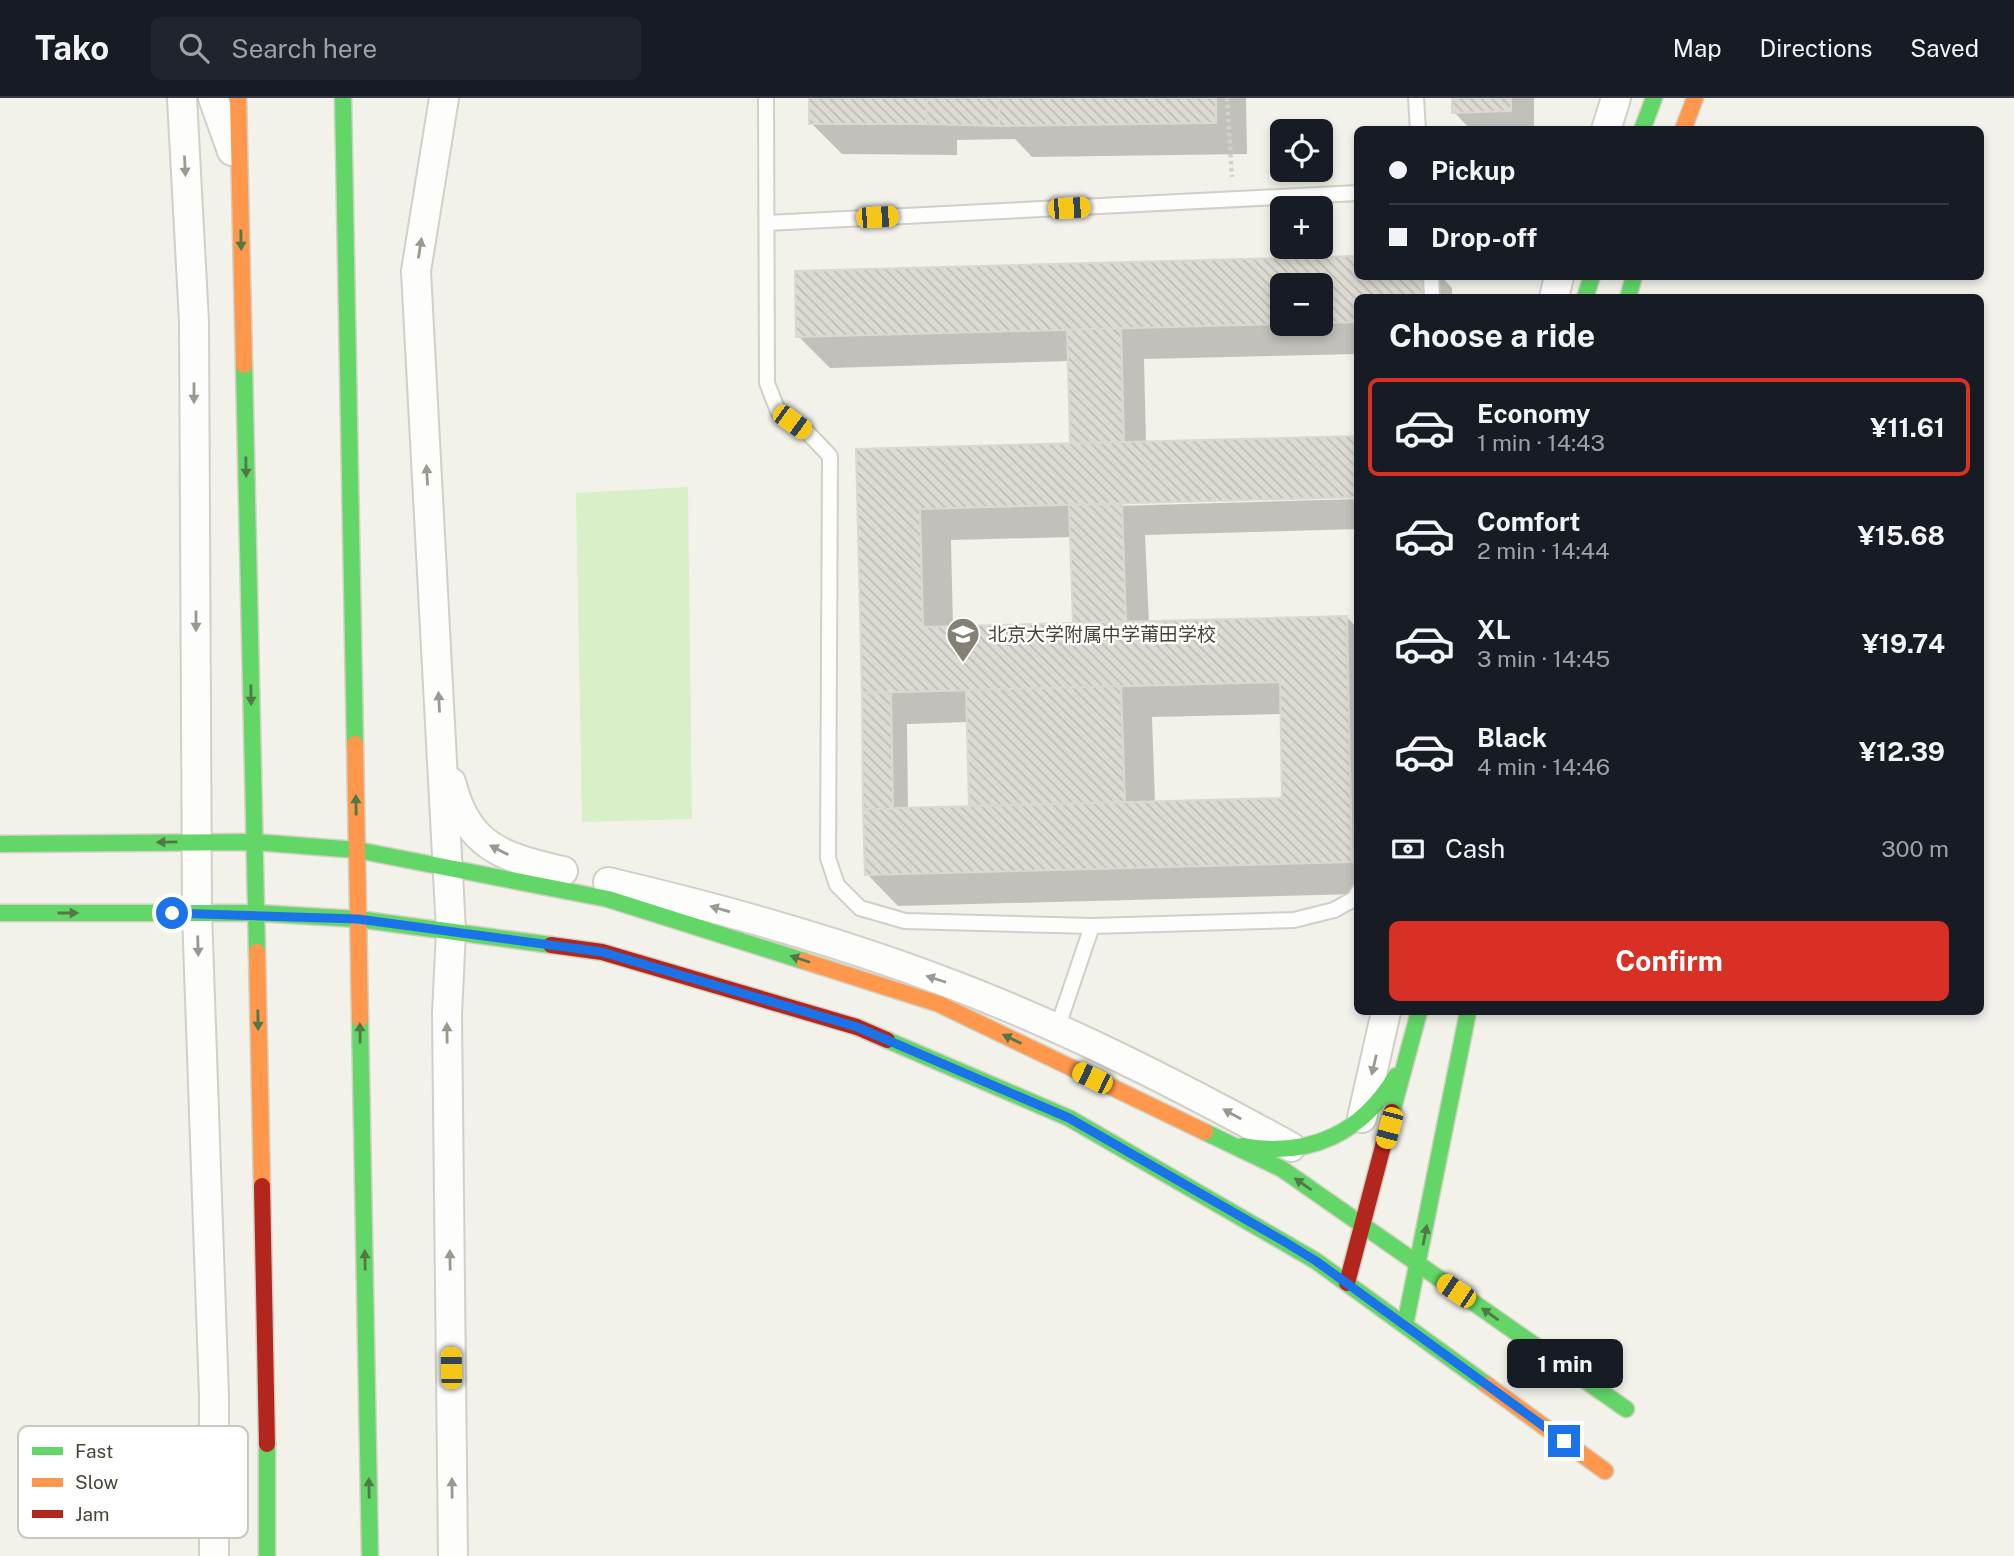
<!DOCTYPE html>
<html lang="en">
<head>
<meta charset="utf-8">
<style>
	body { margin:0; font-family:"Public Sans","Noto Sans SC",sans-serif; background:#20242c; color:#f1f3f6; height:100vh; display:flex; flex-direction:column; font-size:26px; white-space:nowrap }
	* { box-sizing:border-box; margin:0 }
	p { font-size:23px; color:#9ea1a6 }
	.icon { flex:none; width:38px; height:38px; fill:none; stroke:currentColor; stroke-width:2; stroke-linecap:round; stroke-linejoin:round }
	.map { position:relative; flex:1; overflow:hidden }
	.panel { position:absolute; left:1354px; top:196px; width:630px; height:721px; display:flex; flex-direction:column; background:#171b24; border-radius:10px; box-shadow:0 4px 10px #0003 }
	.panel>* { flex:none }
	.hud { position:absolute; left:1354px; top:28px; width:630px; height:154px; border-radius:10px; box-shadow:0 4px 10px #0003; display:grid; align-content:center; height:154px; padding:0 35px; background:#171b24 }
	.buttons { position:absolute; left:1270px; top:21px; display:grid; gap:14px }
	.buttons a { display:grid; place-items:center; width:63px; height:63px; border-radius:10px; background:#171b24; box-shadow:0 4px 10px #0003; font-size:35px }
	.end { position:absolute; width:32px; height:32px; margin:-16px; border:9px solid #1a73e8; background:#fff; box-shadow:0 0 0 4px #fff }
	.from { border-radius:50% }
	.bubble { position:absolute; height:49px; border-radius:10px; background:#171b24; box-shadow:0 4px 10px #0003; font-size:23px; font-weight:700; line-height:49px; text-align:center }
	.car { position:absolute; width:21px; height:42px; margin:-21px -10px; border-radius:9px; box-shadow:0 0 5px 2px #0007; background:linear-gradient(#f5c518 24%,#345 0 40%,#f5c518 0 76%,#345 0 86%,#f5c518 0) }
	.hud b { display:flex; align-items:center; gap:24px; height:66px; font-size:26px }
	.hud b+b { border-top:2px solid #363941 }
	.hud i { width:18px; height:18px; background:#f1f3f6 }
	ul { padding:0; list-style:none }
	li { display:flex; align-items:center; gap:21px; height:98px; margin:0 14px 10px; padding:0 21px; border:4px solid transparent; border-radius:10px }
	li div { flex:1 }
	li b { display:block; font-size:26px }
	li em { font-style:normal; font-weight:700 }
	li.current { border-color:#d93025 }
	li>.icon { width:63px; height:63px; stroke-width:1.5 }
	h2 { padding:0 35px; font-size:32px; line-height:84px }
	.pay { display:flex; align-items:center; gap:18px; height:77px; padding:0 35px; font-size:26px }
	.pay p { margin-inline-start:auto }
	.action { display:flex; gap:14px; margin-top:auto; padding:14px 35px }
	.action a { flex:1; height:80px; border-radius:10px; background:#d93025; color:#fff; font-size:28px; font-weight:700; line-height:80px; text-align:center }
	header { display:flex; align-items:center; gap:42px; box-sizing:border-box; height:98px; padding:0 35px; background:#171b24; border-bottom:2px solid #363941 }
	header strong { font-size:33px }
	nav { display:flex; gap:38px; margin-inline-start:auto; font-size:24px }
	.search { width:490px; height:63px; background:#20242c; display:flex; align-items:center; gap:18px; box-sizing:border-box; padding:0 24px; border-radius:10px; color:#9ea1a6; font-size:26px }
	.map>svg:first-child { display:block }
	.garden { fill:#d9efc8 }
	.shadow { fill:#0003; fill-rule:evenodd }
	.building { fill:url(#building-back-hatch); stroke:#dbd8d0; stroke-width:2 }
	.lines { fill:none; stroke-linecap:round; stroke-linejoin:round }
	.lane-casing { stroke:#d0cfc8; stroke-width:18 }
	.street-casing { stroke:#d0cfc8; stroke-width:32 }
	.fast-casing { stroke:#d2d0c1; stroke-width:19 }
	.slow-casing { stroke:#d2d0c1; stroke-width:19 }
	.jam-casing { stroke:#d2d0c1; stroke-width:19 }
	.path { stroke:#d2d1ca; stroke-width:4.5; stroke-dasharray:3.5 3.5; stroke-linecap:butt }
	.lane { stroke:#fdfdfc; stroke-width:14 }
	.street { stroke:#fdfdfc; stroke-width:28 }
	.fast { stroke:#63d668; stroke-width:16 }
	.slow { stroke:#ff974d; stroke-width:16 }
	.jam { stroke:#b3261e; stroke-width:16 }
	.oneway { fill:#9a988f }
	.oneway2 { fill:#527847 }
	.route { stroke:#1a73e8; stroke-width:9 }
	.labels { text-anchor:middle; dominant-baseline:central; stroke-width:5; stroke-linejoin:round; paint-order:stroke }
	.poi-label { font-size:19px; fill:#494535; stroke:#fff; text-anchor:start }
	.key { fill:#fff; stroke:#c8c7c2; stroke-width:2 }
	.key-label { font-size:19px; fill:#494535 }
</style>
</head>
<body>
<header>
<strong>Tako</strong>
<div class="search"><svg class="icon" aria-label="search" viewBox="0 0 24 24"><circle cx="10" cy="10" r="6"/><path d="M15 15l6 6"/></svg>Search here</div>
<nav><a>Map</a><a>Directions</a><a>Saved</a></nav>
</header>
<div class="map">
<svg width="2014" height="1458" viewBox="0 0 2014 1458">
	<defs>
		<pattern id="building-back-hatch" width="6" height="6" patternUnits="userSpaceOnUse" patternTransform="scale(1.75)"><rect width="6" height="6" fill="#dcdad2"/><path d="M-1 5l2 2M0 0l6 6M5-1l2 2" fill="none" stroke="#bebcb5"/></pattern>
	</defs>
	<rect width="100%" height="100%" fill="#f2f1ea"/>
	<!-- garden -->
	<polygon class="garden" points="688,389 692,721 582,724 576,395"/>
	<!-- shadow -->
	<g class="shadow">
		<polygon points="811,0 1246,0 1247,56 1032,59 1015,41 957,42 957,57 842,56 811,25"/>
		<polygon points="1453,0 1534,0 1534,32 1471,32 1454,14"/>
		<path d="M1358 160V178H1441L1452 190V200H1358V256L1144 261 1146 345 1358 339V398L1107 404V408H1116L1358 401V431L1145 437 1149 525 1347 519 1358 531V796L898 808 867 776 858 353 1074 347 1069 263 830 270 798 238ZM1283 187H1321V226H1283ZM1072 439 1078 527 953 530 951 442ZM1282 616 1284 702 1155 705 1152 619ZM969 624 971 710 908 712 907 626Z"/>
	</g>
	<!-- building -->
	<g class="building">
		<polygon points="809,0 927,0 926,26 809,26"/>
		<polygon points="927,0 999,0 999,28 926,26"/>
		<polygon points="999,0 1216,0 1216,25 999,28"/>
		<polygon points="1452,0 1511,0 1511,13 1452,15"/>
		<polygon points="1358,158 1358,178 1422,178 1422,200 1358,200 1358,224 1321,225 1321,187 1283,187 1284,226 796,239 795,173"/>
		<polygon points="1121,230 1124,344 1070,345 1067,232"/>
		<polygon points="1358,338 1358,399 920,411 923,529 1347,518 1352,764 865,777 863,711 1282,700 1280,584 862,595 856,351"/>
		<polygon points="1122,406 1126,523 1073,525 1069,407"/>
		<polygon points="1121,588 1125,704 969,708 966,592"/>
		<polygon points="891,594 893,711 863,711 862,595"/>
	</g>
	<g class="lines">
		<defs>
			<g id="lane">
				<polyline points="766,0 767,285 778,313 807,334 830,358 828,760 837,787 860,810 905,823 1092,828 1294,822 1334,812 1354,801 1358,794"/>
				<polyline points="1416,0 1418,32"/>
				<polyline points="767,125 1358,95"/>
				<polyline points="1431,178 1432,200"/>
				<polyline points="1056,934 1092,828"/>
			</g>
			<g id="street">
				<polyline points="182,0 194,224 197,815 214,1298 214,1458"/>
				<polyline points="213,0 232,53"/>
				<polyline points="444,0 416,173 451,833 447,916 453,1458"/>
				<polyline points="1606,32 1616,0"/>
				<polyline points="1554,200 1559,178"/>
				<path d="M451 684C468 750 503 759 563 773"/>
				<path d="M608 784C723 811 838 843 948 885 1067 930 1180 988 1291 1049"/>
				<polyline points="1362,1020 1386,914"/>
			</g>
			<g id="fast">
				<polyline points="343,0 355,646"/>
				<polyline points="1642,32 1654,0"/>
				<polyline points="1585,200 1592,178"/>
				<polyline points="1628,200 1634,178"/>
				<polyline points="244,267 257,854"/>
				<polyline points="0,746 254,744 357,752 608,801 804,863"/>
				<polyline points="0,815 256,815 358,821 551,847"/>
				<polyline points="360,921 370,1458"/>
				<polyline points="887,942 1069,1020 1316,1163 1487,1287"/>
				<polyline points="1392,1014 1419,914"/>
				<polyline points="1205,1034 1282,1071 1626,1311"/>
				<path d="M1243 1048C1310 1060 1362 1035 1396 978"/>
				<polyline points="1405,1227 1468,914"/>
				<polyline points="267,1458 267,1346"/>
			</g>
			<g id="slow">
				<polyline points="238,0 244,267"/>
				<polyline points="1683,32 1695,0"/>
				<polyline points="355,646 360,921"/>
				<polyline points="257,854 262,1088"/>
				<polyline points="804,863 939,906 1205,1034"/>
				<polyline points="1487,1287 1605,1373"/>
			</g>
			<g id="jam">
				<polyline points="551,847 602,854 857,929 887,942"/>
				<polyline points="262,1088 267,1346"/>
				<polyline points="1347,1185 1392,1014"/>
			</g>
		</defs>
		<!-- lane casing -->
		<use href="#lane" class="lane-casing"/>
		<!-- street casing -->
		<use href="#street" class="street-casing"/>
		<!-- fast casing -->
		<use href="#fast" class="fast-casing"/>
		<!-- slow casing -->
		<use href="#slow" class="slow-casing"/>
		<!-- jam casing -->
		<use href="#jam" class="jam-casing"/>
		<!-- path -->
		<polyline class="path" points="1227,0 1232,79"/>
		<!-- lane -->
		<use href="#lane" class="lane"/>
		<!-- street -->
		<use href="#street" class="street"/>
		<!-- fast -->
		<use href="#fast" class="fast"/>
		<!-- slow -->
		<use href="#slow" class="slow"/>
		<!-- jam -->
		<use href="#jam" class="jam"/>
	</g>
	<!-- one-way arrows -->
	<defs><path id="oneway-solid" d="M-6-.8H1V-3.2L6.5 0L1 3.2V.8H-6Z" transform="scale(1.75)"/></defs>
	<g class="oneway">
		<use href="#oneway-solid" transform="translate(185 68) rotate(87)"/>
		<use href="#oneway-solid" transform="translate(420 150) rotate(-81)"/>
		<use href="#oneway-solid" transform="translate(194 295) rotate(90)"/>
		<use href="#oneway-solid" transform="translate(427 377) rotate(-93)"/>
		<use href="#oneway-solid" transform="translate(196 523) rotate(90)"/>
		<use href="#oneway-solid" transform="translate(439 604) rotate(-93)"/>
		<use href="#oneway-solid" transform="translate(499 752) rotate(-153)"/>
		<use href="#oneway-solid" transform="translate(720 811) rotate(-164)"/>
		<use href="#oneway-solid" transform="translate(198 848) rotate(88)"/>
		<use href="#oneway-solid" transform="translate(936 881) rotate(-162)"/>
		<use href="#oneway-solid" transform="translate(447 935) rotate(-91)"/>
		<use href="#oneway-solid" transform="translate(1374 967) rotate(103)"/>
		<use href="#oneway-solid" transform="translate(1232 1016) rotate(-151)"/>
		<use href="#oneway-solid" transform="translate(450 1162) rotate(-91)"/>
		<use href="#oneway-solid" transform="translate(452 1390) rotate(-91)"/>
	</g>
	<g class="oneway2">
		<use href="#oneway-solid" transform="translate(241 142) rotate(89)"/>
		<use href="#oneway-solid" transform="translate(246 369) rotate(89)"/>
		<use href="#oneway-solid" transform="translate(251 597) rotate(89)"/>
		<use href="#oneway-solid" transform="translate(356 707) rotate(-91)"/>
		<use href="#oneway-solid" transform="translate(167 744) rotate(179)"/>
		<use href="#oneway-solid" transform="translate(68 815)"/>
		<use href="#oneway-solid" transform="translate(800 861) rotate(-162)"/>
		<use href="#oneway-solid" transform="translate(258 922) rotate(89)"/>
		<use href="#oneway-solid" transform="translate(360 935) rotate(-91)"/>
		<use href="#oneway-solid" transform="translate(1012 941) rotate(-154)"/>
		<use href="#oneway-solid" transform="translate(1303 1086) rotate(-145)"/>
		<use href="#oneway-solid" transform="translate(1425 1137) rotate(-79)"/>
		<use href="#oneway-solid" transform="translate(365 1162) rotate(-91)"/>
		<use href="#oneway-solid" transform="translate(1490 1216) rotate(-145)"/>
		<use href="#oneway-solid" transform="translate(369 1390) rotate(-91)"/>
	</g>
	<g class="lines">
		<!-- route -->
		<polyline class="route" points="172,815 358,821 602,854 857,929 1069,1020 1285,1144 1316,1163 1564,1343"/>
	</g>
	<!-- icons -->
	<defs>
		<symbol id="school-pin" viewBox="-11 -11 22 30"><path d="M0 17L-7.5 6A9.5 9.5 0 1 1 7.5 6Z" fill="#848174" stroke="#fff"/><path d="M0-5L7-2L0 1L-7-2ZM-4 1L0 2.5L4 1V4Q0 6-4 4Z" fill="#fff"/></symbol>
	</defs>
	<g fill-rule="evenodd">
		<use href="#school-pin" x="944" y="517" width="38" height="52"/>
	</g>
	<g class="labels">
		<!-- poi labels -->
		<g class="poi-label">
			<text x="988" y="536">北京大学附属中学莆田学校</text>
		</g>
	</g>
	<!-- legend -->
	<rect x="18" y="1328" width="230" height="112" rx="10" class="key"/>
	<rect x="32" y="1349" width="31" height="8" fill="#63d668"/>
	<rect x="32" y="1380" width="31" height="9" fill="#ff974d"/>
	<rect x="32" y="1412" width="31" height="8" fill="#b3261e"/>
	<g class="key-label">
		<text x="75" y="1360">Fast</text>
		<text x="75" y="1391">Slow</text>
		<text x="75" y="1423">Jam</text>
	</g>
</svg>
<div class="buttons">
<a><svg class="icon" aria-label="locate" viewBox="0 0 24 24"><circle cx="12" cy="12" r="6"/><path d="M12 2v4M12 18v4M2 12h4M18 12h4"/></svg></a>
<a>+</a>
<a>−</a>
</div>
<i class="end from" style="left:172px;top:815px"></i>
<i class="end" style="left:1564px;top:1343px"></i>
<div class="bubble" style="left:1507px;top:1241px;width:116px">1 min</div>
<i class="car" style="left:1069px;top:110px;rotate:87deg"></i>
<i class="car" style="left:877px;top:119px;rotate:87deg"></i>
<i class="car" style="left:792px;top:324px;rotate:126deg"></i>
<i class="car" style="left:1092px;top:980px;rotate:296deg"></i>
<i class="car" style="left:1389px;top:1030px;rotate:195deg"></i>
<i class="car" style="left:1456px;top:1193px;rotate:304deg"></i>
<i class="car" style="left:451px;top:1270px;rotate:359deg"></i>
<div class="hud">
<b><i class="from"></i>Pickup</b>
<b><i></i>Drop-off</b>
</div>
<section class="panel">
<h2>Choose a ride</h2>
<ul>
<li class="current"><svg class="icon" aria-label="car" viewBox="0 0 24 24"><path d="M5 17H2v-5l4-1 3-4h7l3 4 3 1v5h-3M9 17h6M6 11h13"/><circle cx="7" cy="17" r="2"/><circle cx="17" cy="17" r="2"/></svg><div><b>Economy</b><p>1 min · 14:43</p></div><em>¥11.61</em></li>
<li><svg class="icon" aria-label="car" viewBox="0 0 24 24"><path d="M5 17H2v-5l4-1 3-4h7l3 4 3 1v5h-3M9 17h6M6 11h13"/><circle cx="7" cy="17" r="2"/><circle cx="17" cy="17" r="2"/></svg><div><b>Comfort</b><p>2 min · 14:44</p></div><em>¥15.68</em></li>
<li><svg class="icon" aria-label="car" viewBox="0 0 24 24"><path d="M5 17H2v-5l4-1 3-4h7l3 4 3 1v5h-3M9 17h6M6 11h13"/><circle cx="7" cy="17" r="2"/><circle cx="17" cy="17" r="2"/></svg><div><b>XL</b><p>3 min · 14:45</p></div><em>¥19.74</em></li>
<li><svg class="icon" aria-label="car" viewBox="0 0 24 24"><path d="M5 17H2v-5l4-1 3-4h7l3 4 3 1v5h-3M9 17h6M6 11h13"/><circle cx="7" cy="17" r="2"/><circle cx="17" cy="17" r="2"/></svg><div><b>Black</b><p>4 min · 14:46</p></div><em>¥12.39</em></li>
</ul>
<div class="pay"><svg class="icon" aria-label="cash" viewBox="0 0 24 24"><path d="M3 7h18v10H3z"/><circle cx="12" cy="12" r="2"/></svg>Cash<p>300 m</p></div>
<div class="action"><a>Confirm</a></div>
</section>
</div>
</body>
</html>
